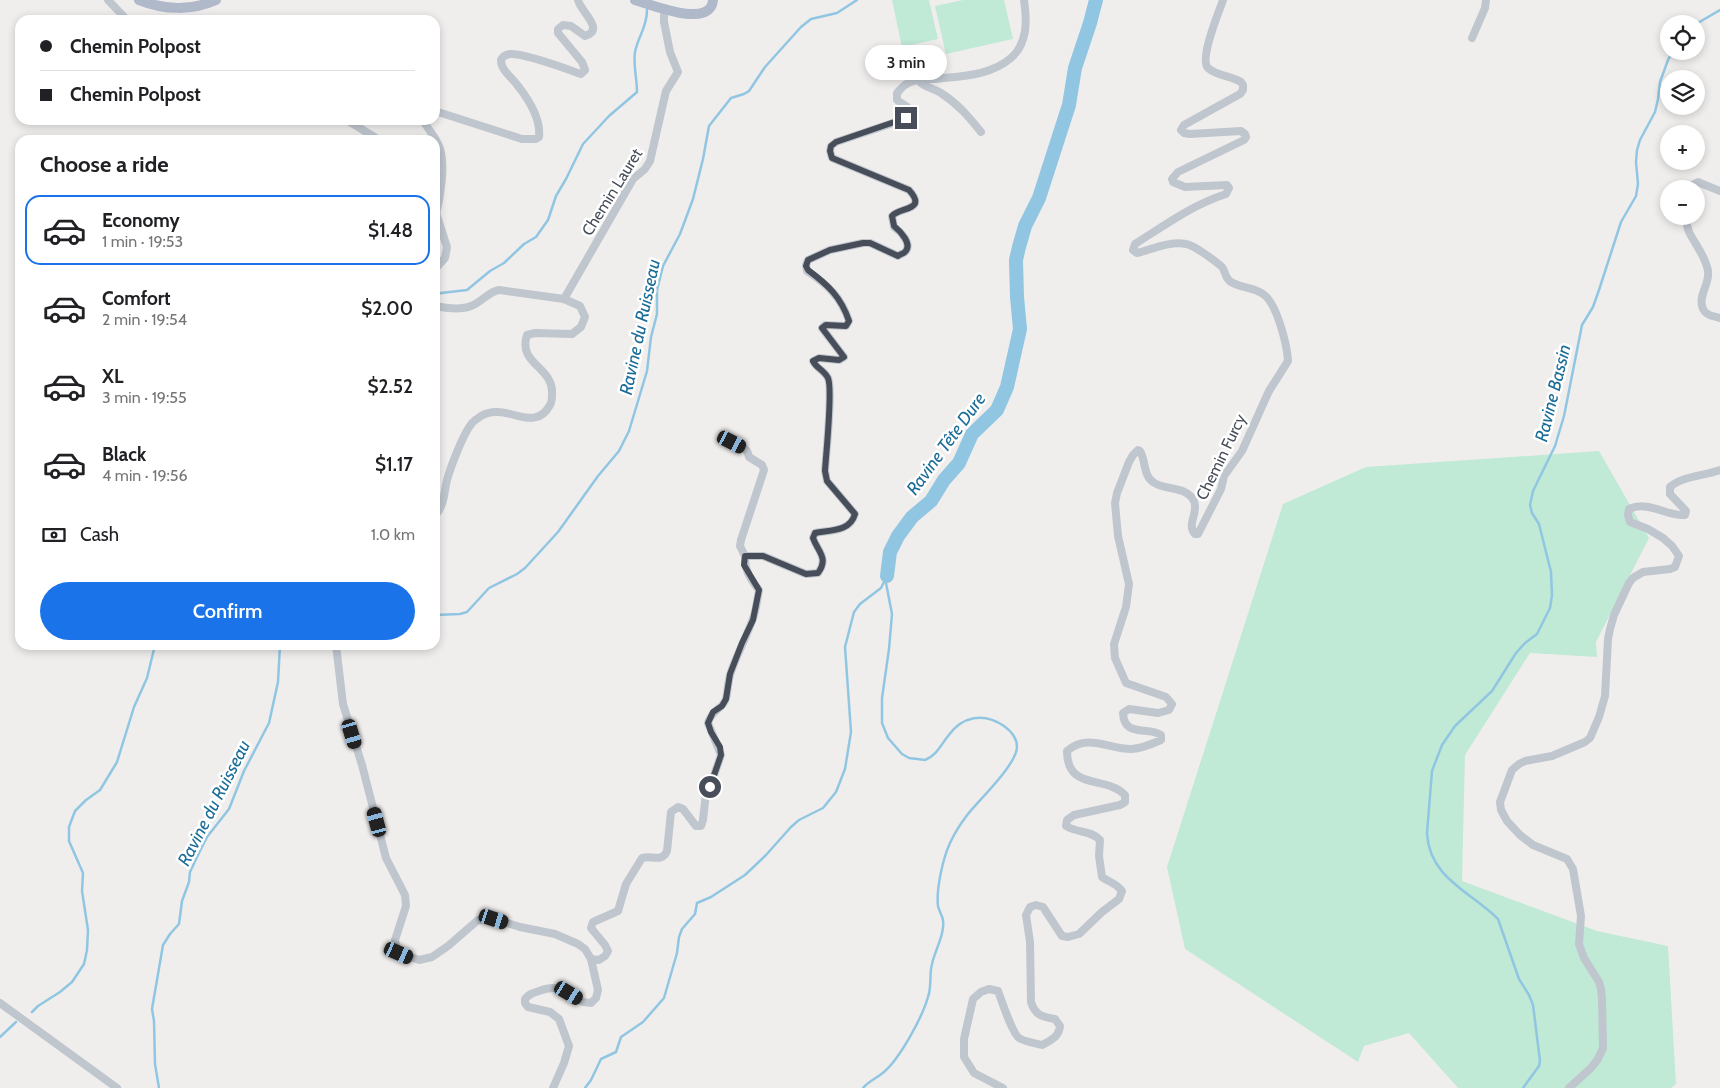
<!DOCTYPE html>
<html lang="en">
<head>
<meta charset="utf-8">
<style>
	body { margin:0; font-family:Cabin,sans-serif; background:#f2f2f2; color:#202124; height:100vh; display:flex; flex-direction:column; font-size:19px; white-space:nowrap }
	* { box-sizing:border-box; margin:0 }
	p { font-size:16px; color:#757577 }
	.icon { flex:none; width:28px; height:28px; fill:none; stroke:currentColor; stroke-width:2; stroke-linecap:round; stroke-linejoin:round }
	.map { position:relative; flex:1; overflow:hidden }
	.side { position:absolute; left:15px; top:135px; width:425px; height:515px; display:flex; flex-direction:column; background:#fff; border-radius:15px; box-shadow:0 2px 8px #0003 }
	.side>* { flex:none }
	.banner { position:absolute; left:15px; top:15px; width:425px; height:110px; border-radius:15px; box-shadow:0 2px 8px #0003; display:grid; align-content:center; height:110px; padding:0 25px; background:#fff }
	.fabs { position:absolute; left:1660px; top:15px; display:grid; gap:10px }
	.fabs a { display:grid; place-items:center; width:45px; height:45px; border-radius:50%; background:#fff; box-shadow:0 2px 8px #0003; font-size:25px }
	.end { position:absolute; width:22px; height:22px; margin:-11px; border:6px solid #484e59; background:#fff; box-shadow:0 0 0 2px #fff }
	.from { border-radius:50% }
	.bubble { position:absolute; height:35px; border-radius:18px; background:#fff; box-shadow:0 2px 8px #0003; font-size:16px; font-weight:600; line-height:35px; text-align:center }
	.car { position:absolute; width:15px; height:30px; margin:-15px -8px; border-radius:6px; box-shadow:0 0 4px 1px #0007; background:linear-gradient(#222 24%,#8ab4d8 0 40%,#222 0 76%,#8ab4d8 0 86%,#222 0) }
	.banner b { display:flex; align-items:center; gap:18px; height:48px; font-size:19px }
	.banner b+b { border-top:1px solid #e0e0e0 }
	.banner i { width:12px; height:12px; background:#202124 }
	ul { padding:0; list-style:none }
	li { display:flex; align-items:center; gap:15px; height:70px; margin:0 10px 8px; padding:0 15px; border:2px solid transparent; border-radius:15px }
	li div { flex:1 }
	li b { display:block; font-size:19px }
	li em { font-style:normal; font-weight:600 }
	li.active { border-color:#1a73e8 }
	li>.icon { width:45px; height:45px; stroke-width:1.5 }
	h2 { padding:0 25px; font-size:22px; line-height:60px }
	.pay { display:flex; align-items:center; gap:12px; height:55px; padding:0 25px; font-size:19px }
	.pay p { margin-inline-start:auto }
	.cta { display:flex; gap:10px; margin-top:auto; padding:10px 25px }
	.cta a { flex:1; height:58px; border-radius:30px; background:#1a73e8; color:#fff; font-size:20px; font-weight:600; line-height:58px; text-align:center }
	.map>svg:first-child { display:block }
	.green { fill:#c0e9d6 }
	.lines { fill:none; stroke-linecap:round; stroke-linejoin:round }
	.stream { stroke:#91c6e2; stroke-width:2.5 }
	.river { stroke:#91c6e2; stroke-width:14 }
	.minor { stroke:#c0c6ce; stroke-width:8 }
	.major { stroke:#b0b9ca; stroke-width:10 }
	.route { stroke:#484e59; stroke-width:6 }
	.labels { text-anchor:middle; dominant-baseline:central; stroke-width:5; stroke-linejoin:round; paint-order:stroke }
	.street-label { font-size:16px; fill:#484e59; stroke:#fff }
	.water-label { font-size:18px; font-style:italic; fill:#1b6d98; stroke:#fff }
</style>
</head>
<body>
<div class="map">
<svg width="1720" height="1088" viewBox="0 0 1720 1088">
	<rect width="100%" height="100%" fill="#f0eeed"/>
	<!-- green -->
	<g class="green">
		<polygon points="892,0 929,0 938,39 902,47"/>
		<polygon points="963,0 1004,0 1013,39 946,54 935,6"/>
		<polygon points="1599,451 1649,538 1596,642 1597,657 1530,653 1465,755 1462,881 1597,931 1668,946 1676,1084 1671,1088 1458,1088 1409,1033 1364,1046 1358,1062 1185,949 1167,867 1283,504 1366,467"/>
	</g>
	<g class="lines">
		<!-- stream -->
		<g class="stream">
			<polyline points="1696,24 1720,10"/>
			<path d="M435 295 441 293 467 290 490 271 504 263 524 244 536 237 548 220 556 196 566 179 583 144 609 116 637 92C637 78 633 66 635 52 638 36 647 28 647 10"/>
			<polyline points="435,615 460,614 467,612 489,588 517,574 525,568 558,532 598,476 619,451 629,431 647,371 651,337 657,314 657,290 663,266 680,234 693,199 703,159 709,126 731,98 744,94 749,91 765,67 801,27 811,19 837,13 857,0"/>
			<polyline points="32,1012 38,1006 60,992 72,982 84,964 87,950 88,930 82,891 83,873 69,841 69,827 75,811 86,800 100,790 117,762 134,707 147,678 155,645"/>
			<polyline points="0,1037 16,1022"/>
			<polyline points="159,1088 155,1064 154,1021 152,1009 163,945 170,934 179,924 182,901 189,882 190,872 197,857 207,837 229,809 244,771 269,723 278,682 280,645"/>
			<polyline points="585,1088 591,1080 601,1059 616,1052 621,1037 643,1022 664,998 677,953 679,937 682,929 695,914 697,903 711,897 745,875 766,855 791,827 799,820 823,808 836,792 845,769 851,732 845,647 854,612 860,604 881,588 885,580"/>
			<path d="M863 1088C869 1081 877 1078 884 1072 900 1058 922 1018 928 997 932 986 929 975 932 964 935 950 945 934 943 920 942 915 939 911 938 906 936 889 943 858 950 843 955 832 961 823 968 814 979 800 1017 764 1017 747 1017 738 1011 731 1004 726 984 712 962 716 948 736 941 745 936 756 925 760L909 758 902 754 888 738 882 723V698L889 649 892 614 886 583 887 576"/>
			<path d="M1523 1088 1539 1066 1540 1061 1533 1005 1529 995 1519 979 1498 919C1471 892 1429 878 1427 833L1432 771 1442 745 1455 726 1492 691 1516 653 1525 643 1537 634 1550 608 1552 595 1551 572 1539 524 1532 513 1530 505 1533 491 1555 446 1564 416 1582 325 1593 307 1599 290 1621 222 1636 196 1638 184 1636 162 1637 150 1640 140 1655 112 1658 99 1660 82 1668 60 1673 51"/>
		</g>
		<!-- river -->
		<polyline class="river" points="887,576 890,552 898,536 912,517 931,501 944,480 959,463 972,434 997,410 1007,387 1020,329 1017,297 1016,260 1019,247 1025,226 1039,198 1069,105 1075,68 1090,23 1096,0"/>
		<!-- minor -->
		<g class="minor">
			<polyline points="108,0 127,20"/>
			<polyline points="1472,38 1485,8 1486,0"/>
			<path d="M918 80C925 88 933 88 941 93 958 104 969 117 981 132"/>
			<path d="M435 111 522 139H536L539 137C541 119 529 100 518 86 512 77 501 71 501 60 503 56 506 54 511 54 527 54 564 68 581 74L585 70 582 62 558 33V29L563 25 571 26 585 36C606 30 580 11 578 0"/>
			<polyline points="236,120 237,121 245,120"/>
			<polyline points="347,120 379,140"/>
			<path d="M423 120C427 128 434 135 438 144 447 161 440 200 435 219"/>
			<polyline points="1688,189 1690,186 1698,182 1720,191"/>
			<path d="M1686 216C1686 221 1687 227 1689 232 1695 244 1706 257 1708 271 1710 283 1699 294 1702 306 1704 315 1712 316 1720 318"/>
			<polyline points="435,269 445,258 447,247 436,213"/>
			<polyline points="564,299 633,179 645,169 650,161 666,91 678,72 670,52 664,22 664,8"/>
			<path d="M435 306C445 308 461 310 471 306 482 302 488 292 499 290L564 299 580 306 585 317 581 327 572 334 535 333 527 335C517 364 554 367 552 394 552 398 552 402 550 405 534 435 506 401 481 416 478 418 474 421 472 423 463 434 451 466 447 480 444 492 445 502 438 512L435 513"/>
			<path d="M732 442C741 446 748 448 749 457L762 465 764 470 741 540 740 546 745 556"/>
			<path d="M336 645 343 704 362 765 386 858 405 895 406 906 395 940 396 946 399 953 419 960 432 957 448 946 478 920 494 919 520 927 555 934 578 944 585 949 591 959 598 990 596 998 591 1003C569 1003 569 980 539 991 533 993 529 994 525 999V1003L528 1007 550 1012 559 1019 569 1046 564 1063 553 1088"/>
			<path d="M591 959 599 960 605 956 608 951 605 945 591 928 593 922 618 911 626 884 642 858C652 855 662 863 667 851L671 812 678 807 683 809 696 826H701L703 820 706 793 710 787 721 755 708 723C712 709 722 710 726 699 728 690 728 680 731 672 737 654 746 638 752 621 756 612 757 600 759 590 751 580 744 570 745 556H763L806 574 818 573C829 557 818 552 813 538L815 533C830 530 850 532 855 514L827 481 825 471C826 454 833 389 828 378 824 370 816 368 813 361L819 358 839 360 844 357 822 328 825 325 846 326 849 321C841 297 828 285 807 271L806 265 808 260 830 250 863 243H870L898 256C900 254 903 254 905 252 913 244 900 231 894 227L892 216C899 207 928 211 909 190L832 158 830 151 831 146 836 142 899 121 911 115C911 106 903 105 897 100V93C899 91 902 87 905 85 913 79 925 79 935 79 961 76 990 76 1011 58 1028 43 1027 20 1024 0"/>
			<polyline points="0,1003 117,1088"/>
			<path d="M1003 1088 974 1073 964 1057V1039L973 999 981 992 989 989 998 991C1002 1001 1012 1033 1019 1038 1025 1042 1035 1043 1042 1045 1051 1040 1059 1037 1060 1026L1055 1019C1042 1017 1035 1015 1031 1002L1030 942 1026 915 1030 907 1036 905 1043 907 1062 936 1068 937 1079 934 1102 912 1119 899 1122 891C1115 882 1110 883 1102 877L1099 856 1100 840C1091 830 1077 833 1066 826L1067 820 1074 815 1120 805 1125 802V795C1105 775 1067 791 1067 751 1088 733 1108 749 1131 749 1140 749 1152 744 1161 740V735C1148 726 1124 738 1123 713L1129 709 1158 713 1169 710 1172 704 1166 697 1126 683 1115 658 1114 644 1126 607 1129 584 1118 536 1115 503 1117 493 1129 462 1133 455 1138 450 1140 451C1146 461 1143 475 1153 482 1164 491 1186 485 1194 501 1199 513 1186 524 1195 534H1198L1221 489 1224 476 1242 451 1269 391 1288 361C1287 345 1277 303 1263 294 1253 287 1241 288 1231 282 1224 278 1226 270 1221 266 1215 261 1194 245 1186 244 1170 241 1153 249 1137 253L1133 250 1135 244C1165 225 1192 205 1226 194L1229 188 1227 185 1185 187 1173 182 1172 179 1178 172 1244 140 1246 137 1245 134 1241 131 1190 134 1184 133 1181 130 1184 125 1240 94 1243 90V85L1241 82C1231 76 1217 76 1208 68 1199 59 1219 12 1223 0"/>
			<path d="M1569 1088 1591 1068 1598 1059 1603 1048 1602 999 1601 989 1599 982 1584 958 1579 944 1581 916 1573 869 1567 859 1533 845 1520 835 1507 821 1501 810 1500 802 1512 770 1519 764 1525 761 1552 756 1585 742 1590 738 1599 717 1605 696 1608 639 1610 629 1614 615 1629 583 1633 578 1643 572 1670 569 1675 567 1679 556 1672 546 1663 538 1648 529 1630 522 1628 515 1629 509C1649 500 1668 517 1685 515L1686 511 1670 494V487C1682 476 1704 476 1720 470"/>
		</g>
		<!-- major -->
		<g class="major">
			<path d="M139 0C164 10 192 11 216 0"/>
			<path d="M635 0C652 5 711 29 713 0"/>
		</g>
	</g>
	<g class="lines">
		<!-- route -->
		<path class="route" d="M710 787 721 755 720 747 711 732 708 723 713 712 722 706 726 699 730 674 742 643 753 620 759 590 744 565 745 556H763L806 574 818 573C829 558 818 552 813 538L815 533C830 530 850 532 855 514L827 481 825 471C826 454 833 389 828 378 824 370 816 368 813 361L819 358 839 360 844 357 822 328 826 325 846 326 849 321C841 297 828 285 808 270L806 266 808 260 830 250 863 243H870L898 256C900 254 903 254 905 252 913 244 900 231 894 226L892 216C899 207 928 211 909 190L832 158 830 151 831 146 836 142 906 118"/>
	</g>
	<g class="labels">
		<!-- street labels -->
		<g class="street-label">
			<text transform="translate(612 192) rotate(-58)">Chemin Lauret</text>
			<text transform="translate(1221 457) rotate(-64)">Chemin Furcy</text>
		</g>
		<!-- water labels -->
		<g class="water-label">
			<text transform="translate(640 327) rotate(-78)">Ravine du Ruisseau</text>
			<text transform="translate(1553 393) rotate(-76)">Ravine Bassin</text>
			<text transform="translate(946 444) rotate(-54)">Ravine Tête Dure</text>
			<text transform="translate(214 803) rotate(-63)">Ravine du Ruisseau</text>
		</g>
	</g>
</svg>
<div class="fabs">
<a><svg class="icon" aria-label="locate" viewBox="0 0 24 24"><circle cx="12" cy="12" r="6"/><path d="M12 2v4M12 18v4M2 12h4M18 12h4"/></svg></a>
<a><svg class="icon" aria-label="layers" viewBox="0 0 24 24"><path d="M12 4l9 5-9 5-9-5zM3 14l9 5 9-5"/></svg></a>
<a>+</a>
<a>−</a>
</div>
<i class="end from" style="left:710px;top:787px"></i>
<i class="end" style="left:906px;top:118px"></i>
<div class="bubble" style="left:865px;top:45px;width:82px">3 min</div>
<i class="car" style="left:732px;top:442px;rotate:117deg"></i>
<i class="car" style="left:352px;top:734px;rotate:163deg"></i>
<i class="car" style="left:377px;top:822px;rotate:345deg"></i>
<i class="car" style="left:494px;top:919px;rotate:108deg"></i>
<i class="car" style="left:399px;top:953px;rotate:114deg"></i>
<i class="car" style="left:569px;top:993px;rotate:121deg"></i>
<div class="banner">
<b><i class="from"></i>Chemin Polpost</b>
<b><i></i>Chemin Polpost</b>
</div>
<section class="side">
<h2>Choose a ride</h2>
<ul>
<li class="active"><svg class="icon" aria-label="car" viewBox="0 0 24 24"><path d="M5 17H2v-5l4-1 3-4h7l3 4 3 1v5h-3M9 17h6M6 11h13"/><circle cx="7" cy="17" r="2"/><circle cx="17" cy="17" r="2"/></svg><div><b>Economy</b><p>1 min · 19:53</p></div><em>$1.48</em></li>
<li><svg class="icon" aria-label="car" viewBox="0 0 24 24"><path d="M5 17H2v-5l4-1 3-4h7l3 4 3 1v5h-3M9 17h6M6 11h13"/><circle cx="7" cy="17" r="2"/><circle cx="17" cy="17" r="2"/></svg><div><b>Comfort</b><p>2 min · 19:54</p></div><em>$2.00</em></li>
<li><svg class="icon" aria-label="car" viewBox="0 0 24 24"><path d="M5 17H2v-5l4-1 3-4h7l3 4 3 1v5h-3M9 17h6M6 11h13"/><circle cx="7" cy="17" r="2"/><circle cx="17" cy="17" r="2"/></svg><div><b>XL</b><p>3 min · 19:55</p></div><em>$2.52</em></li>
<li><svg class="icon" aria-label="car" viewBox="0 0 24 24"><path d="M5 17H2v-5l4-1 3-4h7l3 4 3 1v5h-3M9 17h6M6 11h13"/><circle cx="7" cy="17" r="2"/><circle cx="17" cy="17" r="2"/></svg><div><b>Black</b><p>4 min · 19:56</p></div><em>$1.17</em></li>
</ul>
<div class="pay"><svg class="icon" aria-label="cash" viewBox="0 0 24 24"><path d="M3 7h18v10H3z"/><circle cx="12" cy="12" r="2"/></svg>Cash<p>1.0 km</p></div>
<div class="cta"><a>Confirm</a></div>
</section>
</div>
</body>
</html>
